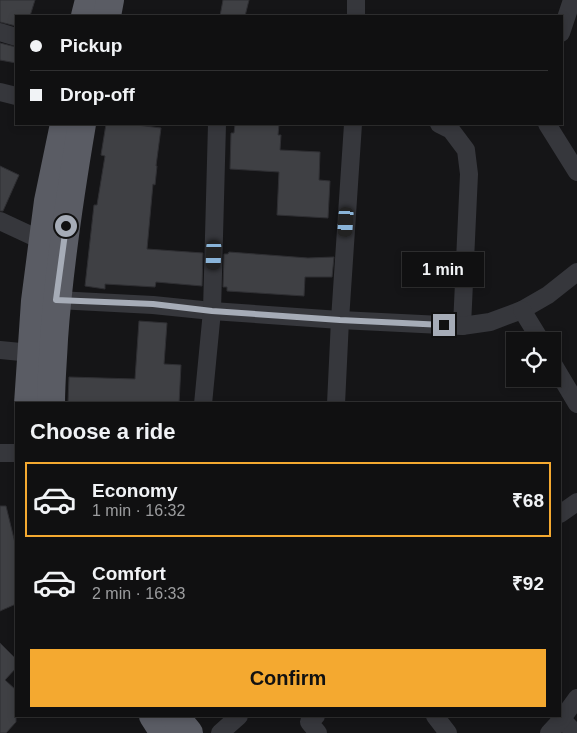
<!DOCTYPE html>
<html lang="en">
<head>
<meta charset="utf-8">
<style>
	body { margin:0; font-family:Helvetica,sans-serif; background:#19191a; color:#f1f3f6; height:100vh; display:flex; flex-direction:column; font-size:19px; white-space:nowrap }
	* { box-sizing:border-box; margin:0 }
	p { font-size:16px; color:#9c9d9f }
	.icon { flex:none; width:28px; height:28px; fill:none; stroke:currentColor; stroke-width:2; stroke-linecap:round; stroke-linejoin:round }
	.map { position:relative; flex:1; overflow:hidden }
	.side { position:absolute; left:15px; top:402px; width:546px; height:315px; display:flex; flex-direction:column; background:#101011; border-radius:0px; box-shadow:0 2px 8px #0003,0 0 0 1px #303031 }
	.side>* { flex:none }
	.guide { position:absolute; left:15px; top:15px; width:548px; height:110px; border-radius:0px; box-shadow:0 2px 8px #0003,0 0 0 1px #303031; display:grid; align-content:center; height:110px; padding:0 15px; background:#101011 }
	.controls { position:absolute; left:506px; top:332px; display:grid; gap:10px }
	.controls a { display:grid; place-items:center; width:55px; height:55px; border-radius:0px; background:#101011; box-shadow:0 2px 8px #0003,0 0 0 1px #303031; font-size:25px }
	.end { position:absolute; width:22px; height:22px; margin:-11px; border:6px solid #a6acb7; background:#111; box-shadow:0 0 0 2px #111 }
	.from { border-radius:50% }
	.bubble { position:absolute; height:35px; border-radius:0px; background:#101011; box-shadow:0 2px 8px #0003,0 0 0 1px #303031; font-size:16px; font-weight:700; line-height:35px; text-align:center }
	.car { position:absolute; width:15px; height:30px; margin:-15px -8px; border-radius:6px; box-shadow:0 0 4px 1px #0007; background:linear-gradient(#222 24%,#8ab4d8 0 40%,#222 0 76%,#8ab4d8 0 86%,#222 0) }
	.guide b { display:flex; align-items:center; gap:18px; height:48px; font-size:19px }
	.guide b+b { border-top:1px solid #303031 }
	.guide i { width:12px; height:12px; background:#f1f3f6 }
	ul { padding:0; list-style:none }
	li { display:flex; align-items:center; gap:15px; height:75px; margin:0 10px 8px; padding:0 5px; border:2px solid transparent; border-radius:0px }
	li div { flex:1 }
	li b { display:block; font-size:19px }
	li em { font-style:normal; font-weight:700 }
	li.selected { border-color:#f4a930 }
	li>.icon { width:45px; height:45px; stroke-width:1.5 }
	h2 { padding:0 15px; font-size:22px; line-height:60px }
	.cta { display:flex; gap:10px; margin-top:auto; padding:10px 15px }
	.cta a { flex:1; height:58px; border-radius:0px; background:#f4a930; color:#111; font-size:20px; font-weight:700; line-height:58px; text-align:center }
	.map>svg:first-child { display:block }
	.building { fill:#3f4044; stroke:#2f2f33 }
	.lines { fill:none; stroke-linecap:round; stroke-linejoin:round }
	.minor { stroke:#36373c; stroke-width:18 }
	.trunk { stroke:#5a5c64; stroke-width:28 }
	.route { stroke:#a6acb7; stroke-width:6 }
</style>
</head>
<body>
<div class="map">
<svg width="577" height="733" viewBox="0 0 577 733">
	<rect width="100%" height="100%" fill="#151517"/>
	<!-- building -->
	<g class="building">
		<polygon points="0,0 35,0 30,16 16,16 16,26 0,22"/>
		<polygon points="223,0 249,0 245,16 220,16"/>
		<polygon points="0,43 16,47 16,63 0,60"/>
		<polygon points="106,124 129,124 161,128 156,166 157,166 155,185 153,184 147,249 203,253 202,286 156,282 155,287 105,284 105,289 85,286 94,205 97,205 105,156 101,155"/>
		<polygon points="235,124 279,124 278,135 281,135 280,150 320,152 319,180 330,181 328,218 277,215 279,172 230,169 231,133 234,133"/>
		<polygon points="0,166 19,175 3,211 0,211"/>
		<polygon points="229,252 308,258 334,257 332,277 305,277 304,296 227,291 227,287 223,287 224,254 228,254"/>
		<polygon points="139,321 167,323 164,364 181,365 179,404 68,402 69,377 135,379"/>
		<polygon points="0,506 6,506 16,547 16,604 0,611"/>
		<polygon points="0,643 16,659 16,668 5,680 16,690 16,722 6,733 0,733"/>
	</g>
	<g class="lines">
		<!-- minor -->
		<g class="minor">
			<polyline points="356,16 356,0"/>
			<polyline points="0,32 16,37"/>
			<polyline points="561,33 572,0"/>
			<polyline points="0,92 16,96"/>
			<polyline points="439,124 451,130 466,150 469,174 462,326"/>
			<polyline points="547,124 577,172"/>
			<polyline points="0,221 43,241"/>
			<polyline points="57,300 153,305 212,311 340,320 462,326 490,322 522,310 548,295 577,272"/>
			<polyline points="522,310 541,341"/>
			<polyline points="0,350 31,353"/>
			<polyline points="552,362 577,404"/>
			<polyline points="203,404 212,311 217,124"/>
			<polyline points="336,404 340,320 353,124"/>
			<polyline points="0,453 16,453"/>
			<polyline points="560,514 577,502"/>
			<polyline points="316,716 309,722 318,733"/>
			<polyline points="435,716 448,733"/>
			<polyline points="559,716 575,733"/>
			<polyline points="220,733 239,716"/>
			<polyline points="549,733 561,720 577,698"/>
		</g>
		<!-- trunk -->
		<g class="trunk">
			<polyline points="85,16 89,0"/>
			<polyline points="107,16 110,0"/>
			<polyline points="28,404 35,301 48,201 64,124"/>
			<path d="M51 404C51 382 53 361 54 339 59 267 70 195 82 124"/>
			<polyline points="153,716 164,733"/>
			<polyline points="175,716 189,733"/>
		</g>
	</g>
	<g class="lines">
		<!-- route -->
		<polyline class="route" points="66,226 56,300 153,304 212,311 340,320 444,325"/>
	</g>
</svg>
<div class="controls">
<a><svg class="icon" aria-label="locate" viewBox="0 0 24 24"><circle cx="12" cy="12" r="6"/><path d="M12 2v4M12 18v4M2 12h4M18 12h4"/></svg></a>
</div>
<i class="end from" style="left:66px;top:226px"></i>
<i class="end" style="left:444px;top:325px"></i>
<div class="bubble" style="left:402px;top:252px;width:82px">1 min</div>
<i class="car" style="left:346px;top:222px;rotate:184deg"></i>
<i class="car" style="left:214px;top:255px;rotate:182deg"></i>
<div class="guide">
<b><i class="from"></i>Pickup</b>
<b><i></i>Drop-off</b>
</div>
<section class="side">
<h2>Choose a ride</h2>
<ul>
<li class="selected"><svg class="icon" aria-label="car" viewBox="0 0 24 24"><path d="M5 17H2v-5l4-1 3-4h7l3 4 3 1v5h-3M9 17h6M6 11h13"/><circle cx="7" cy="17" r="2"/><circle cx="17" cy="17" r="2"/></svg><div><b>Economy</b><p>1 min · 16:32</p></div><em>₹68</em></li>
<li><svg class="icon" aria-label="car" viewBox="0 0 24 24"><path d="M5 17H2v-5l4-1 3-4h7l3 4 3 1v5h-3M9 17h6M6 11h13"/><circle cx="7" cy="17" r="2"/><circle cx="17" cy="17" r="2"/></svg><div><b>Comfort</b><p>2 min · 16:33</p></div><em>₹92</em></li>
</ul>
<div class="cta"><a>Confirm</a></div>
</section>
</div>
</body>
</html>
